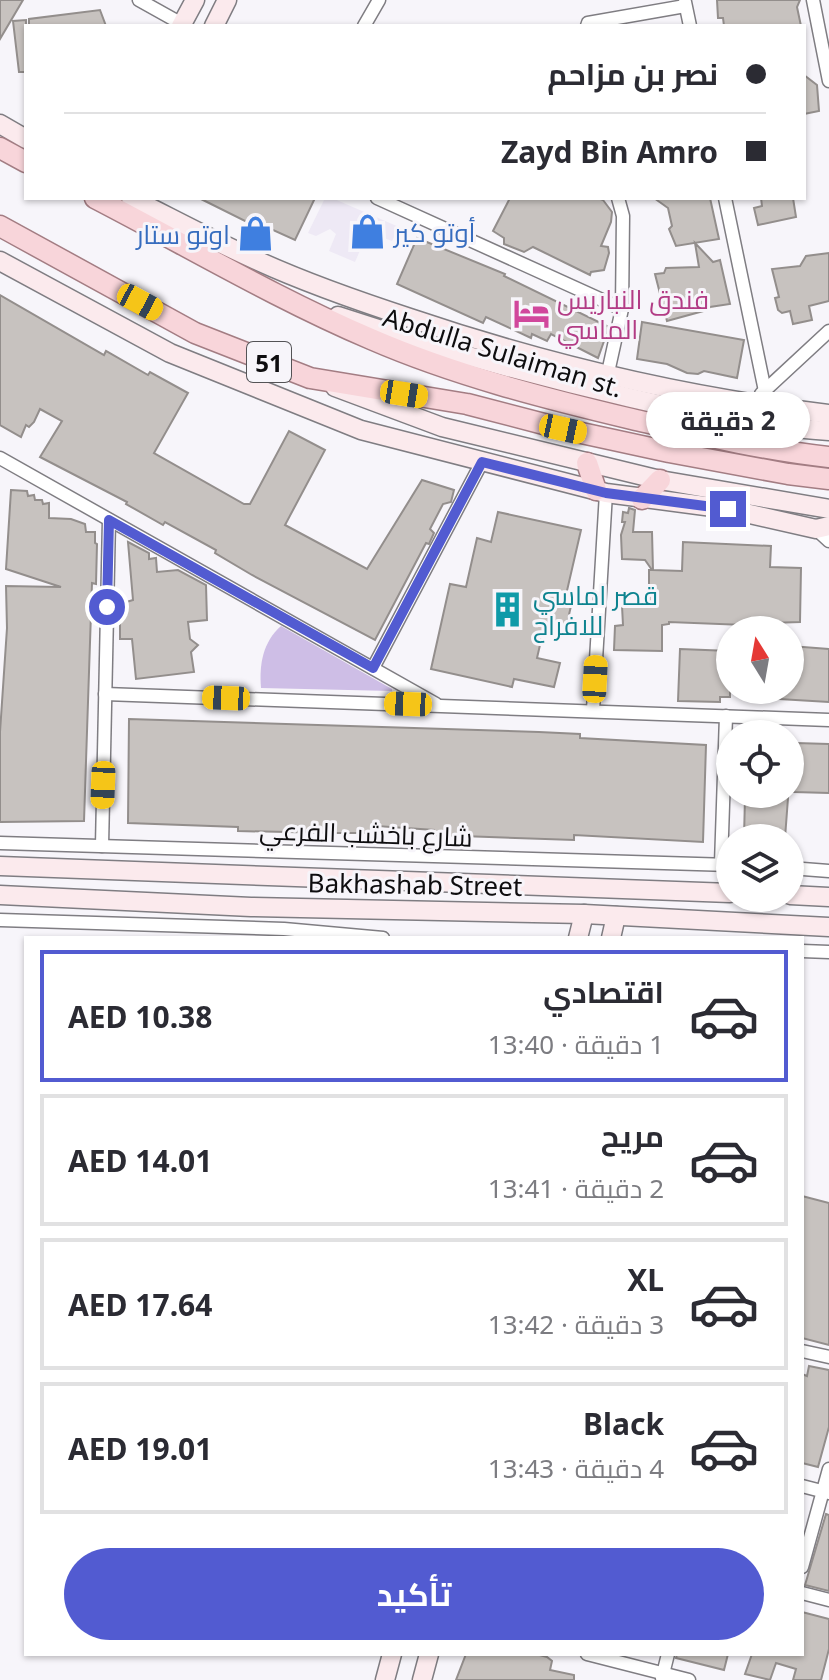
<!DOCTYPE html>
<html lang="ar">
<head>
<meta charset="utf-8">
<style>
	body { margin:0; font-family:"Noto Sans",Cairo,sans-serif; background:#f2f2f3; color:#2b2b33; direction:rtl; height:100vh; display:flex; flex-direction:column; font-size:30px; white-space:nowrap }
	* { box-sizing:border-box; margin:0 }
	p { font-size:26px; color:#7c7c81 }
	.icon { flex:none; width:44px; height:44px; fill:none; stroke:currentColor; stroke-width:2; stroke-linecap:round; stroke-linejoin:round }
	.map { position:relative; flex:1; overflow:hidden; direction:ltr }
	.panel { position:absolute; left:24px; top:936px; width:780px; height:720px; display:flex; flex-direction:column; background:#fff; border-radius:0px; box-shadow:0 2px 6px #0004; direction:rtl }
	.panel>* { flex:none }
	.top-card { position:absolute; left:24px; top:24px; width:782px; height:176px; border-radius:0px; box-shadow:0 2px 6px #0004; direction:rtl; display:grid; align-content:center; height:176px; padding:0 40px; background:#fff }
	.needle { width:52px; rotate:349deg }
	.fabs { position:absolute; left:716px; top:616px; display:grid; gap:16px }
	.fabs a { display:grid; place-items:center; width:88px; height:88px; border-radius:50%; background:#fff; box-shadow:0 2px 6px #0004; font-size:40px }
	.end { position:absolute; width:36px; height:36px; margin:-18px; border:10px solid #525bd1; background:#fff; box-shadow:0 0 0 4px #fff }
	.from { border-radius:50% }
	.bubble { position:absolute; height:56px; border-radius:28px; background:#fff; box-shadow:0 2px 6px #0004; font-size:26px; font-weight:700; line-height:56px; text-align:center; direction:rtl }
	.car { position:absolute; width:24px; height:48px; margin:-24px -12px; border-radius:10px; box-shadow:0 0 6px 2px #0007; background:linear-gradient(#f5c518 24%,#345 0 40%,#f5c518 0 76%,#345 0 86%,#f5c518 0) }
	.top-card b { display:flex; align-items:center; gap:28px; height:76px; font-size:30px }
	.top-card b+b { border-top:2px solid #e1e1e2 }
	.top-card i { width:20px; height:20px; background:#2b2b33 }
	ul { padding:14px 0 0; list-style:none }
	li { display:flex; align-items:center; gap:24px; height:132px; margin:0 16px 12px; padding:0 24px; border:4px solid #e1e1e2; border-radius:0px }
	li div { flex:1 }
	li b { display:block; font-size:30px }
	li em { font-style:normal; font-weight:700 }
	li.on { border-color:#525bd1 }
	li>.icon { width:72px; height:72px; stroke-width:1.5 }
	.cta { display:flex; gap:16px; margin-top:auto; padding:16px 40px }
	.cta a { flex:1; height:92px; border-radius:48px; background:#525bd1; color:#fff; font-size:32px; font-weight:700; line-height:92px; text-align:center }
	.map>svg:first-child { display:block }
	.built { fill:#eee9f5 }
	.green { fill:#cebee6 }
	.building { fill:#c7c2bf; stroke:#938e8c; stroke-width:2 }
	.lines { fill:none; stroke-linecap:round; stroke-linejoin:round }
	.street-casing { stroke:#7f7d82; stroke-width:15 }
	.secondary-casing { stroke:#7f7d82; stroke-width:21 }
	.primary-casing { stroke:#a37d83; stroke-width:23 }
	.street { stroke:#fff; stroke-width:12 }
	.secondary { stroke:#fbeaed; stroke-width:18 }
	.primary { stroke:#f8d5da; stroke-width:20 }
	.route { stroke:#525bd1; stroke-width:10 }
	.labels { text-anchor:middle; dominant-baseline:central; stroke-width:6; stroke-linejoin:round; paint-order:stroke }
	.shield { fill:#f7f5fa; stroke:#545356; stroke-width:2 }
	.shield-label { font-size:24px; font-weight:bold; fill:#0e0d0f }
	.shop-label { font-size:26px; fill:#366cbe; stroke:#f7f5fa; text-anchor:start }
	.hotel-label { font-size:26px; fill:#b23c85; stroke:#f7f5fa; text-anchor:start }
	.street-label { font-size:26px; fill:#0e0d0f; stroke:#f7f5fa }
	.culture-label { font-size:26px; fill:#0d838f; stroke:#f7f5fa; text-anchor:start }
</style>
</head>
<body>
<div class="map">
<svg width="829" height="1680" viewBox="0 0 829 1680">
	<rect width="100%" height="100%" fill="#f7f5fa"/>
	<!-- built -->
	<polygon class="built" points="325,198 332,198 399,227 392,241 368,232 355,262 329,251 336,234 330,229 316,236 308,233"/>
	<!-- green -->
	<path class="green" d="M281 626 392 689V691L261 688C259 664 263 642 281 626Z"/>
	<!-- building -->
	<g class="building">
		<polygon points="0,0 23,0 0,39"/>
		<polygon points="717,0 800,0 797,7 801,26 724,26 723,18 718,18"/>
		<polygon points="100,10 106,26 29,26 29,19"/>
		<polygon points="26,20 26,72 19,72 13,21"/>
		<polygon points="804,75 817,85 819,111 804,114"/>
		<polygon points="199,198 315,198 295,240 251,220 249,223"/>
		<polygon points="510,198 598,198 603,200 612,212 611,222 601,246 608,247 609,253 604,270 591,272 590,275 533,247 524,252 504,244 504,238 493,231"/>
		<polygon points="654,198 710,198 719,239 676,246 669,229 672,226 668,208"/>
		<polygon points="761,198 793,198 796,217 758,225 754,208 762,206"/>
		<polygon points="417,238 505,274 504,276 609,327 598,358 551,334 547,341 532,334 531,338 486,317 483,323 397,284"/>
		<polygon points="695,243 713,262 720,260 730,304 710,307 707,310 667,321 655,274 664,273 666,268 699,267"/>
		<polygon points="829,253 829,301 809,306 812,320 793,324 790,311 782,313 778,310 775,298 779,297 772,269 800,266 806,256"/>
		<polygon points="0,295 104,355 106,351 148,375 150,372 188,393 154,453 244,504 250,504 289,431 325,450 285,525 367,569 422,480 454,490 451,502 443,504 430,529 434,533 429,544 426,543 375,640 252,575 215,553 216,550 165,522 163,525 126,504 127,502 40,457 62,421 40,409 34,422 29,427 26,425 21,437 0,425"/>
		<polygon points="642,322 744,340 737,378 704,371 698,374 687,373 667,364 637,359"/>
		<polygon points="11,490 27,491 28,496 34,495 35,500 42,500 43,504 49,503 49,518 71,519 85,524 86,532 95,532 95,543 97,544 96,584 92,583 84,821 0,822 0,732 7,628 6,586 61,587 6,569"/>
		<polygon points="629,508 635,510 633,532 652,532 653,570 682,571 683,542 771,546 770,567 801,568 800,622 769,623 768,626 669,622 669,624 662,625 662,651 614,650 615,626 623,625 622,606 649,606 649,570 652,570 645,560 622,559 621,535 625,522 622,522 623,512 628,513"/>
		<polygon points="498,512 581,530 566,595 573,597 566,628 545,623 537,658 560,663 554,687 514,679 512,687 431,669 450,584 466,587 477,538 491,542"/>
		<polygon points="128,542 149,553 149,559 156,558 157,572 178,570 206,585 207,620 188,622 190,639 198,645 191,652 194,672 136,679 132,639 120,639 120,604 133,600"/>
		<polygon points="790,646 829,649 829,702 761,698 761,690 790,690"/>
		<polygon points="680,649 730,651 730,697 720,697 720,702 678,701"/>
		<polygon points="129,719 539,732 580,734 580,738 706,745 703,842 574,835 574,840 434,835 434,830 377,826 377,833 332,833 238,831 238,827 128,823"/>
		<polygon points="796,743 829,744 829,793 794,792"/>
		<polygon points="745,797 788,798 785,838 744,838"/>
		<polygon points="802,1196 829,1203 829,1345 802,1338"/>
		<polygon points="809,1366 829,1370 829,1427 818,1467 802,1463 802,1374 807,1376"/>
		<polygon points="826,1514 829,1515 829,1591 805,1585"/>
		<polygon points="802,1612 829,1619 829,1649 821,1680 793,1680 796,1669 776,1663 770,1680 745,1674 752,1654 802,1654"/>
		<polygon points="466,1654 536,1654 547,1657 552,1661 550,1670 574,1675 574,1680 456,1680"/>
		<polygon points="677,1654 728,1654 724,1670 676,1658"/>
	</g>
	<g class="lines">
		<defs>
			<g id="street">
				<polyline points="139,0 182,24"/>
				<polyline points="813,0 829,81"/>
				<polyline points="685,2 690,26"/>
				<polyline points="364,26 379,0"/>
				<polyline points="587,26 588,23 685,6"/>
				<polyline points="377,198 622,309"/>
				<polyline points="725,198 765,391"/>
				<polyline points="607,377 622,309 623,216 618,198"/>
				<polyline points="761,394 829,331"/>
				<polyline points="0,458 436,704"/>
				<polyline points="816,529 829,541"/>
				<polyline points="373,668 482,462"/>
				<polyline points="105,694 829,720"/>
				<polyline points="593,710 606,493"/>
				<polyline points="0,843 730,865"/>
				<polyline points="102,846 109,520"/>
				<polyline points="721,864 726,716"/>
				<polyline points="790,868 829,871"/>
				<polyline points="0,920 284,929 383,938"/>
				<polyline points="802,951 829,952"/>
				<polyline points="802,1351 829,1357"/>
				<polyline points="802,1486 829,1493"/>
				<polyline points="802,1567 829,1469"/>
				<polyline points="802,1593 829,1600"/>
				<polyline points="587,1654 689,1680"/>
				<polyline points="662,1678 668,1654"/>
			</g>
			<g id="secondary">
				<polyline points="181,26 195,0"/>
				<polyline points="214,26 227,0"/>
				<polyline points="0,124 26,139"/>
				<path d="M131 198C173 219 214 241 256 260 306 283 358 301 410 318 549 365 683 397 829 414"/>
				<polyline points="0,261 170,353 361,430 606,493 728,509 816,529 829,526"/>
				<path d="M338 316C435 348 532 375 631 398 696 413 763 427 829 431"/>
				<polyline points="335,387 442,427 660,480 829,509"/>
				<polyline points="0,866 730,893"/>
				<polyline points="0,895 251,907 584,914 829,927"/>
				<polyline points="790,895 829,897"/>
				<polyline points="578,938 584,914"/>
				<polyline points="611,938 616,916"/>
				<polyline points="385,1680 392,1654"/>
				<polyline points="422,1680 429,1654"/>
			</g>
			<g id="primary">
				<polyline points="0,148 26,162"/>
				<path d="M95 198C186 245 277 299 371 339 454 375 544 398 632 419 697 434 763 450 829 457"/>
				<polyline points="0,226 195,333 310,378 467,404 563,429 669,452 788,474 829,479"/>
				<polyline points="587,463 596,490"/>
				<polyline points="642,499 660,480"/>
			</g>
		</defs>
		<!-- street casing -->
		<use href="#street" class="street-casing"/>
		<!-- secondary casing -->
		<use href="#secondary" class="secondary-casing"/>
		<!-- primary casing -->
		<use href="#primary" class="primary-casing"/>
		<!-- street -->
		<use href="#street" class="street"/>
		<!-- secondary -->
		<use href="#secondary" class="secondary"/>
		<!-- primary -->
		<use href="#primary" class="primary"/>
	</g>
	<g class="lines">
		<!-- route -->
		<polyline class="route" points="107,607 109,520 373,668 482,462 606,493 728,509"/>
	</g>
	<!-- icons -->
	<defs>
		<symbol id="shop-bare" viewBox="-9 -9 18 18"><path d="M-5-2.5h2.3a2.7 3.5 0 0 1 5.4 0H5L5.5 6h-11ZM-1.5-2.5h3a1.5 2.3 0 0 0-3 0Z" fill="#3f7fe0" stroke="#f7f5fa" stroke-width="2.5" paint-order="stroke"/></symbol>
		<symbol id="hotel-bare" viewBox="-9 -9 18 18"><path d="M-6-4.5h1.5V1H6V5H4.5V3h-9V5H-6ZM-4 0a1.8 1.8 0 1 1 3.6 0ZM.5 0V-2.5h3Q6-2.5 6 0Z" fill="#d1479c" stroke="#f7f5fa" stroke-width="2.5" paint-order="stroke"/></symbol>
		<symbol id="building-bare" viewBox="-9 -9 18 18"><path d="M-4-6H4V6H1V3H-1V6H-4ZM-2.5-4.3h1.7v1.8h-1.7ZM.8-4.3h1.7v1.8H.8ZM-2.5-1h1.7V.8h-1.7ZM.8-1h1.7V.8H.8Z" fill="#0f9aa8" stroke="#f7f5fa" stroke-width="2.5" paint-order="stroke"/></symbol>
	</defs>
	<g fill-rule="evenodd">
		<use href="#shop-bare" x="342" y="206" width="51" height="51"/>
		<use href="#shop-bare" x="230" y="208" width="51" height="51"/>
		<use href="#hotel-bare" x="506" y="288" width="51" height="51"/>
		<use href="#building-bare" x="482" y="584" width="51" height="51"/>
	</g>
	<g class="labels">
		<!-- shield labels -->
		<rect class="shield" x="247" y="342" width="44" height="40" rx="6"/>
		<g class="shield-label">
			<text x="269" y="362">51</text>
		</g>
		<!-- shop labels -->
		<g class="shop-label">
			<text x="394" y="232">أوتو كير</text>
			<text x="230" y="234" text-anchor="end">اوتو ستار</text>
		</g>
		<!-- hotel labels -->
		<g class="hotel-label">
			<text x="557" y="299">فندق النباريس<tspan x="557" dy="30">الماسي</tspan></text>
		</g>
		<!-- street labels -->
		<g class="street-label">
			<text transform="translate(503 352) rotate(17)">Abdulla Sulaiman st.</text>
			<text transform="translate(366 833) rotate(2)">شارع باخشب الفرعي</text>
			<text transform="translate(415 884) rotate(1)">Bakhashab Street</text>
		</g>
		<!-- culture labels -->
		<g class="culture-label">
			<text x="533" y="595">قصر اماسي<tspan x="533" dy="30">للافراح</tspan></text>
		</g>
	</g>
</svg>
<div class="fabs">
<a><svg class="needle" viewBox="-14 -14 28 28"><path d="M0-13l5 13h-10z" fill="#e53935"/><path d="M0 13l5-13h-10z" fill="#7c7c81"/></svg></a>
<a><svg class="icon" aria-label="locate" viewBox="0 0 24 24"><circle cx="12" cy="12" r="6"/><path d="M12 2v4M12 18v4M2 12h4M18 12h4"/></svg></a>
<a><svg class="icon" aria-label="layers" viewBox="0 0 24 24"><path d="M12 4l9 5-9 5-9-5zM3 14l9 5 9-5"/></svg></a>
</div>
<i class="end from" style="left:107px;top:607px"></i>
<i class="end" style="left:728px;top:509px"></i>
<div class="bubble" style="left:646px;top:392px;width:164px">2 دقيقة</div>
<i class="car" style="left:140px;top:302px;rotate:118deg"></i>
<i class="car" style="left:404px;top:394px;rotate:99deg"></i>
<i class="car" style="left:563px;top:429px;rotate:102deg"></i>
<i class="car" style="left:595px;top:679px;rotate:3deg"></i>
<i class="car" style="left:226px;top:698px;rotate:272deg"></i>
<i class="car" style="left:408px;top:704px;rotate:272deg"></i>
<i class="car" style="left:103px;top:785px;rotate:182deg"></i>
<div class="top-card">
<b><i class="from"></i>نصر بن مزاحم</b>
<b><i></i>Zayd Bin Amro</b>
</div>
<section class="panel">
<ul>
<li class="on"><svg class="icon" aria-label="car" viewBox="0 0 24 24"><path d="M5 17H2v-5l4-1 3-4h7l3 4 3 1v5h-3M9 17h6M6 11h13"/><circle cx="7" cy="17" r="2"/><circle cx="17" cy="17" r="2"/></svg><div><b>اقتصادي</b><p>1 دقيقة · 13:40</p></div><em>AED 10.38</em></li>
<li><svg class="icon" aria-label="car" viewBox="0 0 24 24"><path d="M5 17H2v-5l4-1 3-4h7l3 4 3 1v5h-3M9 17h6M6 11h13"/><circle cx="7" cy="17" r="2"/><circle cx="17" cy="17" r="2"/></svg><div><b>مريح</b><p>2 دقيقة · 13:41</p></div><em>AED 14.01</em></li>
<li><svg class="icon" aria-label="car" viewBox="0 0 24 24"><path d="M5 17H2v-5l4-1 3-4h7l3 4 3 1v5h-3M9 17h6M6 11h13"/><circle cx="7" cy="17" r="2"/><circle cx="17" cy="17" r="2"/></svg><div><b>XL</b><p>3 دقيقة · 13:42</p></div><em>AED 17.64</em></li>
<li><svg class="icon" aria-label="car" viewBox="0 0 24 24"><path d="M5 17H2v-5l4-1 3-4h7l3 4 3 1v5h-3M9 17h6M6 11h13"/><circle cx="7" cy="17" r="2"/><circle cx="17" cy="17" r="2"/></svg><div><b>Black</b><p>4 دقيقة · 13:43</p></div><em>AED 19.01</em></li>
</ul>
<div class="cta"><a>تأكيد</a></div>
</section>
</div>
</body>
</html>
